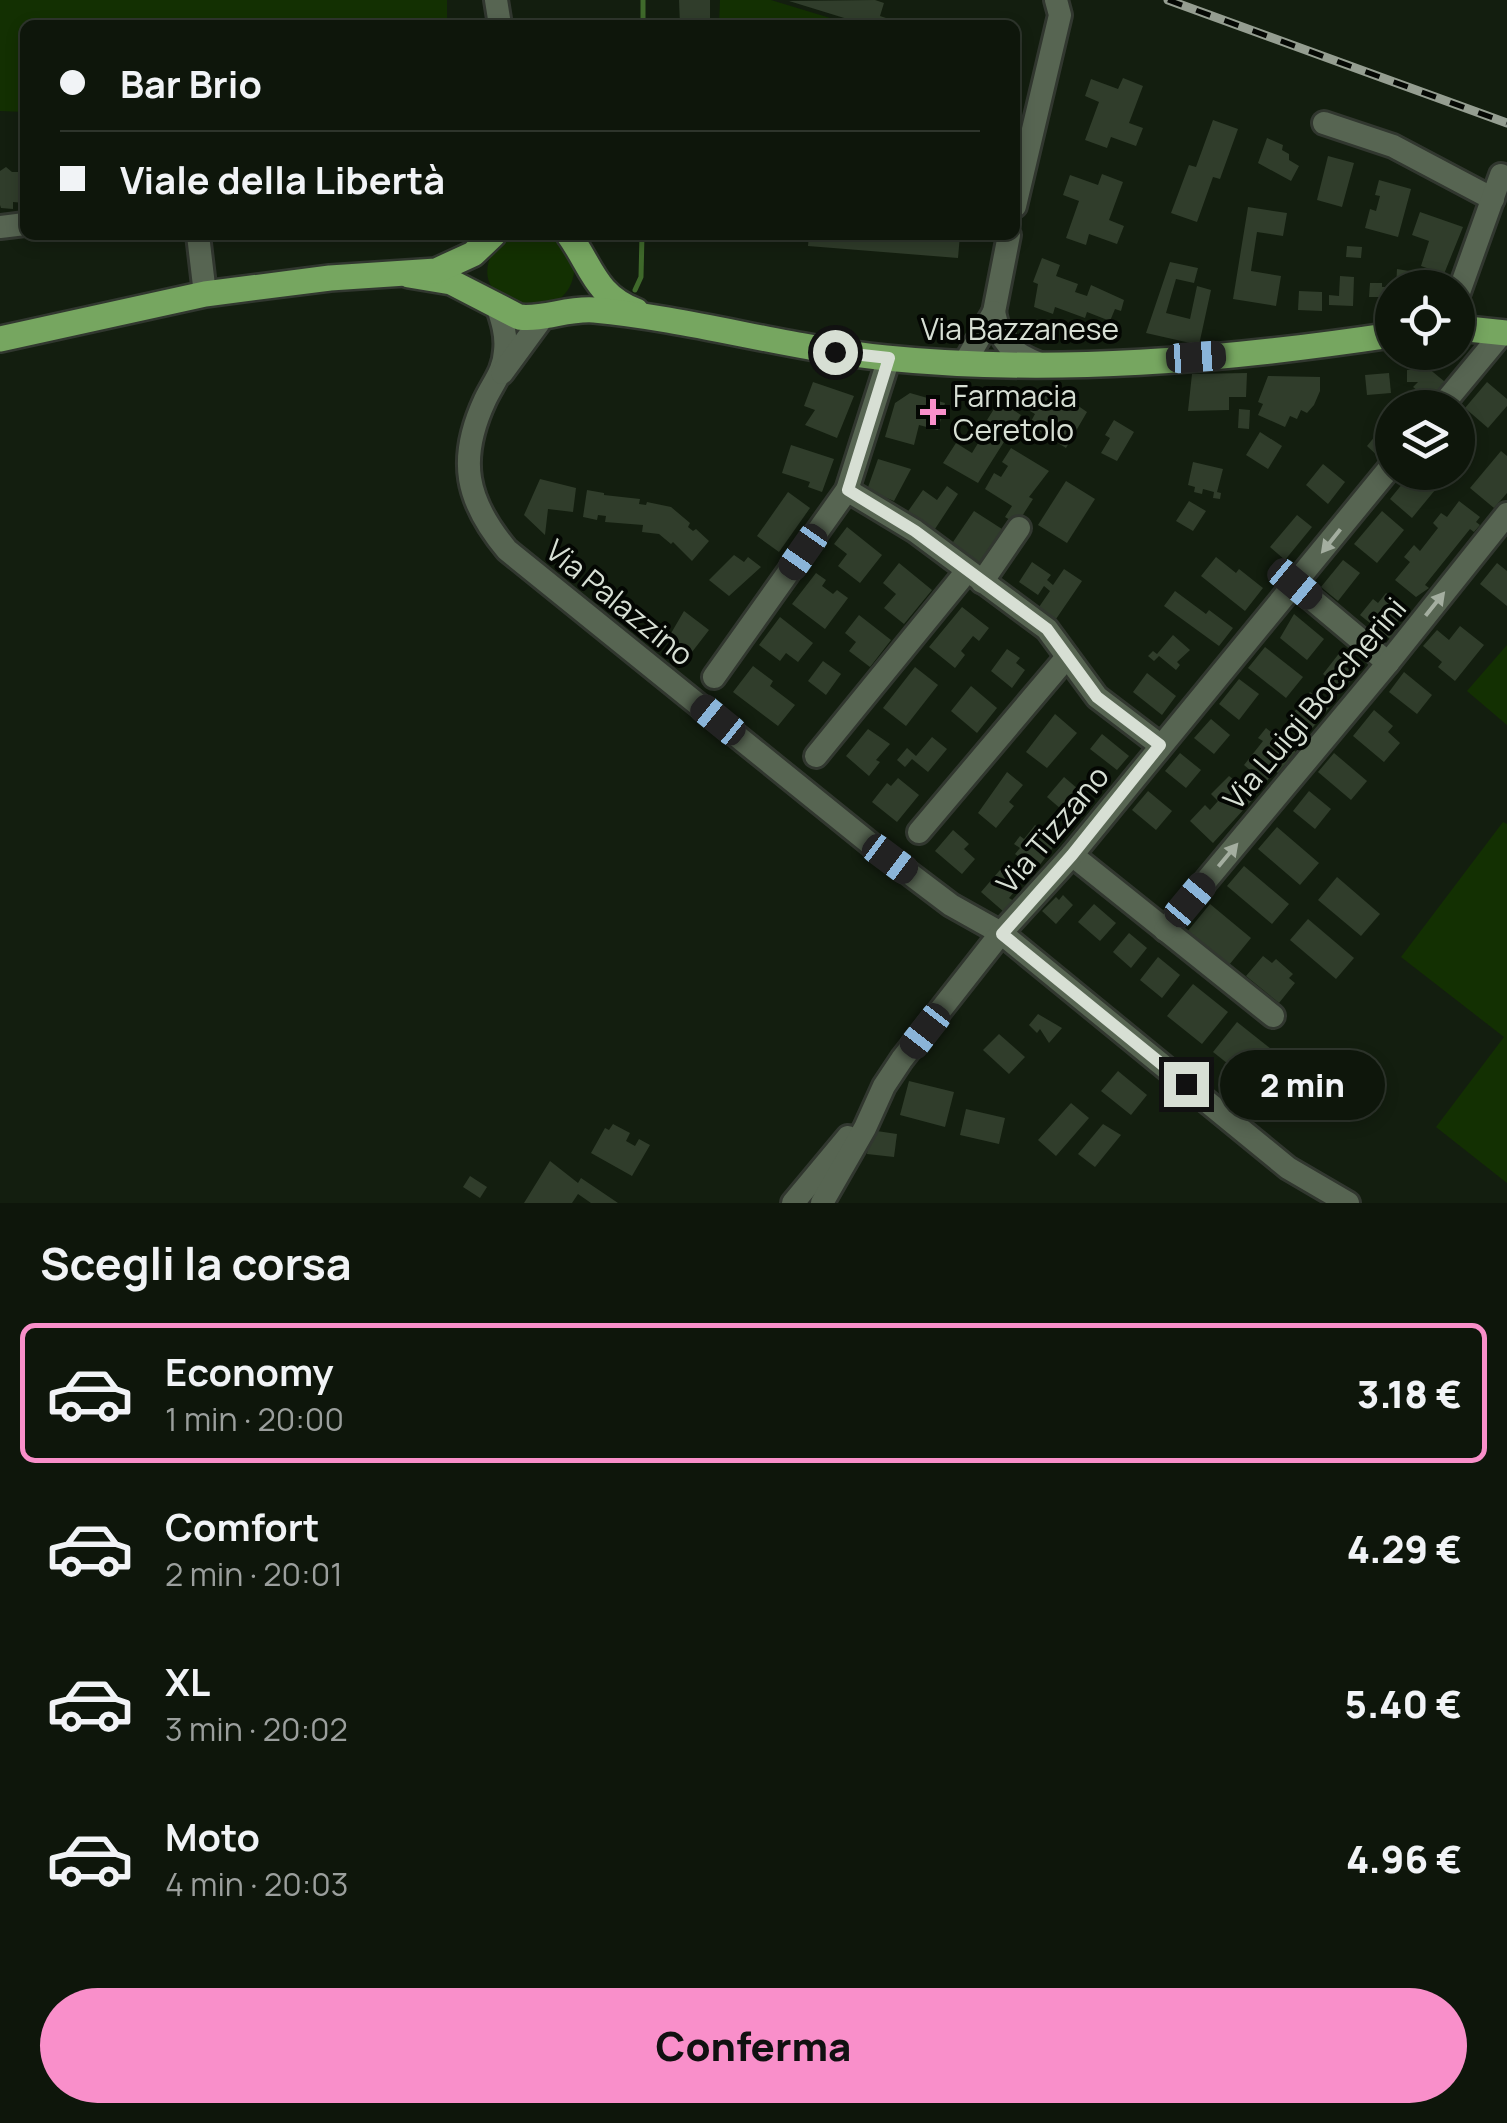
<!DOCTYPE html>
<html lang="it">
<head>
<meta charset="utf-8">
<style>
	body { margin:0; font-family:Manrope,sans-serif; background:#171f14; color:#f1f3f6; height:100vh; display:flex; flex-direction:column; font-size:38px; white-space:nowrap }
	* { box-sizing:border-box; margin:0 }
	p { font-size:32px; color:#9b9f9d }
	.icon { flex:none; width:55px; height:55px; fill:none; stroke:currentColor; stroke-width:2; stroke-linecap:round; stroke-linejoin:round }
	.map { position:relative; height:1203px; overflow:hidden }
	.details { display:flex; flex-direction:column; background:#0e160b; flex:1 }
	.details>* { flex:none }
	.guide { position:absolute; left:20px; top:20px; width:1000px; height:220px; border-radius:15px; box-shadow:0 5px 15px #0003,0 0 0 2px #2e352c; display:grid; align-content:center; height:220px; padding:0 40px; background:#0e160b }
	.buttons { position:absolute; left:1375px; top:270px; display:grid; gap:20px }
	.buttons a { display:grid; place-items:center; width:100px; height:100px; border-radius:50%; background:#0e160b; box-shadow:0 5px 15px #0003,0 0 0 2px #2e352c; font-size:50px }
	.end { position:absolute; width:45px; height:45px; margin:-22px; border:12px solid #d7dfd4; background:#111; box-shadow:0 0 0 5px #111 }
	.from { border-radius:50% }
	.bubble { position:absolute; height:70px; border-radius:35px; background:#0e160b; box-shadow:0 5px 15px #0003,0 0 0 2px #2e352c; font-size:32px; font-weight:800; line-height:70px; text-align:center }
	.car { position:absolute; width:30px; height:60px; margin:-30px -15px; border-radius:12px; box-shadow:0 0 8px 2px #0007; background:linear-gradient(#222 24%,#8ab4d8 0 40%,#222 0 76%,#8ab4d8 0 86%,#222 0) }
	.guide b { display:flex; align-items:center; gap:35px; height:95px; font-size:38px }
	.guide b+b { border-top:2px solid #2e352c }
	.guide i { width:25px; height:25px; background:#f1f3f6 }
	ul { padding:0; list-style:none }
	li { display:flex; align-items:center; gap:30px; height:140px; margin:0 20px 15px; padding:0 20px; border:5px solid transparent; border-radius:15px }
	li div { flex:1 }
	li b { display:block; font-size:38px }
	li em { font-style:normal; font-weight:800 }
	li.on { border-color:#f98fca }
	li>.icon { width:90px; height:90px; stroke-width:1.5 }
	h2 { padding:0 40px; font-size:45px; line-height:120px }
	.primary-button { display:flex; gap:20px; margin-top:auto; padding:20px 40px }
	.primary-button a { flex:1; height:115px; border-radius:60px; background:#f98fca; color:#111; font-size:40px; font-weight:800; line-height:115px; text-align:center }
	.map>svg:first-child { display:block }
	.green { fill:#133002 }
	.lines { fill:none; stroke-linecap:round; stroke-linejoin:round }
	.stream { stroke:#3f692b; stroke-width:5 }
	.building { fill:#303d2b }
	.minor-casing { stroke:#31372f; stroke-width:28 }
	.major-casing { stroke:#31372f; stroke-width:30 }
	.minor { stroke:#576552; stroke-width:22 }
	.major { stroke:#76a660; stroke-width:25 }
	.rail-casing { stroke:#959e91; stroke-width:9 }
	.rail { stroke:#040703; stroke-width:5; stroke-dasharray:15; stroke-linecap:butt }
	.oneway { fill:#a4aea0 }
	.route { stroke:#d7dfd4; stroke-width:12 }
	.poi-dot { fill:#f98fca; stroke:#040703; stroke-width:4 }
	.labels { text-anchor:middle; dominant-baseline:central; stroke-width:8; stroke-linejoin:round; paint-order:stroke }
	.street-label { font-size:30px; fill:#d7dfd4; stroke:#040703 }
	.poi-label { font-size:30px; fill:#d7dfd4; stroke:#040703; text-anchor:start }
</style>
</head>
<body>
<div class="map">
<svg width="1507" height="1203" viewBox="0 0 1507 1203">
	<rect width="100%" height="100%" fill="#131e0f"/>
	<!-- green -->
	<g class="green">
		<polygon points="0,0 447,0 447,25 25,25 25,112 0,111"/>
		<polygon points="720,0 771,0 853,25 719,25"/>
		<path d="M504 235H559L575 265C573 295 558 303 531 312 521 306 501 299 494 290 479 272 492 249 504 235Z"/>
		<polygon points="1507,645 1507,725 1467,691"/>
		<polygon points="1503,822 1507,824 1507,1183 1436,1127 1504,1037 1401,957"/>
	</g>
	<g class="lines">
		<!-- stream -->
		<g class="stream">
			<polyline points="643,25 643,0"/>
			<polyline points="635,290 641,277 642,235"/>
		</g>
	</g>
	<!-- building -->
	<g class="building">
		<polygon points="679,0 710,0 710,25 680,25"/>
		<polygon points="875,0 884,3 880,16 907,25 867,25 789,1"/>
		<polygon points="1123,78 1143,86 1129,123 1143,128 1136,146 1111,137 1107,148 1085,140 1099,102 1085,96 1091,79 1118,89"/>
		<polygon points="1213,120 1238,129 1220,179 1213,177 1197,222 1171,213 1189,165 1196,167"/>
		<polygon points="1267,138 1283,145 1282,150 1289,154 1289,160 1299,166 1291,181 1258,163"/>
		<polygon points="1328,156 1354,163 1342,207 1317,200"/>
		<polygon points="6,167 12,172 25,172 25,203 13,202 13,209 1,208 0,205 0,171"/>
		<polygon points="1102,174 1123,182 1109,220 1124,226 1117,244 1089,234 1086,245 1066,238 1079,201 1063,195 1070,175 1098,185"/>
		<polygon points="1379,180 1411,189 1398,237 1365,228 1370,209 1376,211 1380,196 1375,195"/>
		<polygon points="1248,207 1287,213 1283,236 1257,232 1251,271 1281,276 1276,306 1233,299"/>
		<polygon points="1420,212 1463,227 1444,274 1421,266 1429,241 1412,235"/>
		<polygon points="809,235 960,235 958,258 808,246"/>
		<polygon points="1347,246 1362,247 1361,258 1346,257"/>
		<polygon points="1042,258 1060,265 1056,276 1078,284 1075,292 1087,296 1091,285 1124,300 1121,311 1115,309 1110,321 1087,312 1085,318 1055,307 1053,314 1034,307 1038,284 1033,282"/>
		<polygon points="1170,262 1198,268 1194,283 1176,279 1166,313 1190,319 1197,286 1211,290 1199,345 1146,333"/>
		<polygon points="1397,269 1421,273 1439,288 1396,288"/>
		<polygon points="1340,276 1354,277 1353,306 1329,305 1329,295 1339,296"/>
		<polygon points="1370,283 1382,283 1382,287 1388,287 1387,297 1369,297"/>
		<polygon points="1299,291 1322,292 1322,311 1298,310"/>
		<polygon points="1428,368 1450,386 1435,404 1413,387 1418,382 1407,382 1407,370"/>
		<polygon points="1247,373 1246,397 1229,397 1229,410 1188,411 1192,374"/>
		<polygon points="1389,373 1391,393 1367,395 1365,375"/>
		<polygon points="1268,376 1320,377 1320,391 1314,405 1307,413 1301,410 1297,419 1290,416 1285,427 1258,415 1263,404 1258,402"/>
		<polygon points="813,382 854,396 837,438 805,425 815,410 804,406"/>
		<polygon points="1487,382 1507,399 1507,406 1488,428 1465,408"/>
		<polygon points="1071,391 1071,401 1087,412 1066,448 1029,425 1035,414 1030,411 1040,394"/>
		<polygon points="910,393 945,403 938,430 919,425 914,445 885,437 895,403"/>
		<polygon points="999,401 1021,415 978,483 943,463 956,443 972,453 991,422 987,420"/>
		<polygon points="1239,409 1250,410 1249,429 1238,428"/>
		<polygon points="1114,420 1134,432 1117,461 1101,453 1110,438 1105,435"/>
		<polygon points="1384,425 1392,433 1392,447 1382,460 1367,446"/>
		<polygon points="1260,432 1282,446 1268,469 1246,455"/>
		<polygon points="791,445 834,459 822,492 808,487 810,482 782,473"/>
		<polygon points="1011,448 1049,471 1029,497 1033,499 1017,524 1005,517 1012,506 985,489 994,473 1001,477 1008,466 1002,462"/>
		<polygon points="1501,451 1507,456 1507,493 1494,508 1470,488"/>
		<polygon points="878,459 911,469 894,501 867,490"/>
		<polygon points="1193,462 1223,469 1217,492 1221,493 1220,499 1213,498 1214,492 1203,489 1202,494 1194,492 1195,487 1188,485"/>
		<polygon points="1323,464 1345,482 1328,504 1306,485"/>
		<polygon points="1412,472 1425,472 1440,484 1412,518 1390,499"/>
		<polygon points="540,479 576,488 573,512 548,509 545,535 524,515"/>
		<polygon points="1066,481 1095,499 1067,543 1038,525"/>
		<polygon points="947,486 958,494 931,535 904,517 923,490 937,500"/>
		<polygon points="587,490 604,493 604,495 640,499 639,504 646,505 647,502 671,507 690,523 688,527 693,531 696,529 709,541 692,561 673,542 671,544 659,534 642,532 643,525 605,522 606,516 598,515 597,520 583,517"/>
		<polygon points="788,492 810,508 779,552 757,536"/>
		<polygon points="1189,501 1206,511 1193,531 1176,521"/>
		<polygon points="1459,501 1480,517 1476,522 1480,525 1474,532 1470,529 1425,585 1429,588 1416,597 1395,580 1410,562 1404,557 1414,545 1420,551 1438,528 1433,523 1441,513 1447,517"/>
		<polygon points="974,511 1002,529 979,564 951,545"/>
		<polygon points="1382,511 1404,530 1377,563 1354,544"/>
		<polygon points="1297,515 1312,527 1285,560 1270,547"/>
		<polygon points="847,527 882,555 860,583 838,566 847,554 834,544"/>
		<polygon points="734,555 744,562 748,557 761,567 729,596 709,580"/>
		<polygon points="1216,557 1236,573 1239,569 1263,588 1245,611 1201,576"/>
		<polygon points="1343,560 1360,573 1338,601 1321,587"/>
		<polygon points="1032,562 1051,575 1047,580 1053,585 1064,569 1082,581 1056,619 1039,607 1050,591 1044,586 1038,595 1019,582"/>
		<polygon points="899,563 932,590 904,624 884,608 896,594 883,583"/>
		<polygon points="1497,563 1507,571 1507,606 1480,584"/>
		<polygon points="816,573 826,580 822,586 833,594 837,590 848,598 825,629 792,604"/>
		<polygon points="1175,591 1206,614 1209,610 1233,628 1219,646 1164,606"/>
		<polygon points="1386,593 1407,610 1394,626 1398,629 1390,639 1360,615 1373,599 1378,603"/>
		<polygon points="962,607 989,628 979,641 973,636 961,651 965,655 955,668 929,647"/>
		<polygon points="684,611 709,630 692,652 687,648 684,651 671,641 674,637 670,635"/>
		<polygon points="1294,614 1324,639 1307,660 1280,638"/>
		<polygon points="859,615 891,640 870,667 849,651 856,642 845,633"/>
		<polygon points="780,617 813,643 798,662 786,653 780,661 759,645"/>
		<polygon points="1460,626 1484,645 1455,681 1438,667 1442,662 1423,646 1437,630 1449,640"/>
		<polygon points="1173,635 1190,650 1177,662 1180,665 1176,670 1159,656 1154,661 1148,656 1153,651 1157,654"/>
		<polygon points="1265,647 1303,677 1286,698 1248,668"/>
		<polygon points="1007,649 1020,658 1016,663 1025,670 1012,688 991,671"/>
		<polygon points="1341,651 1361,667 1343,690 1323,674"/>
		<polygon points="823,661 841,674 826,695 808,681"/>
		<polygon points="753,666 773,681 770,686 795,705 778,726 733,692"/>
		<polygon points="915,667 938,685 906,726 883,708"/>
		<polygon points="1404,672 1432,695 1417,714 1389,692"/>
		<polygon points="1147,673 1176,696 1162,715 1133,692"/>
		<polygon points="1239,679 1259,694 1239,720 1219,704"/>
		<polygon points="971,686 997,708 977,733 951,711"/>
		<polygon points="1310,692 1329,708 1309,732 1291,716"/>
		<polygon points="1374,710 1393,726 1388,732 1400,743 1384,762 1353,736"/>
		<polygon points="1055,714 1077,733 1047,768 1026,752"/>
		<polygon points="1211,719 1230,735 1214,754 1194,738"/>
		<polygon points="1266,728 1296,752 1278,773 1275,771 1265,783 1244,765 1263,741 1258,738"/>
		<polygon points="868,729 890,744 876,760 880,762 869,776 846,756"/>
		<polygon points="1102,734 1129,756 1117,770 1090,749"/>
		<polygon points="932,737 947,749 928,772 912,759 905,767 897,760 907,748 916,756"/>
		<polygon points="1180,753 1201,770 1186,788 1165,771"/>
		<polygon points="1334,753 1367,781 1351,800 1318,772"/>
		<polygon points="1007,772 1023,785 1009,802 1014,806 996,828 978,813"/>
		<polygon points="1229,776 1256,796 1213,843 1190,821 1205,805 1210,810 1218,801 1211,794"/>
		<polygon points="1064,777 1092,801 1075,821 1047,797"/>
		<polygon points="898,778 919,795 897,822 872,802 887,783 891,786"/>
		<polygon points="1148,791 1172,811 1156,830 1132,810"/>
		<polygon points="1309,791 1331,809 1315,829 1293,811"/>
		<polygon points="1035,825 1057,842 1036,870 1015,854 1020,848 1014,844 1020,836 1024,839"/>
		<polygon points="1277,827 1319,863 1300,885 1258,849"/>
		<polygon points="953,830 969,844 964,849 975,859 962,874 935,851"/>
		<polygon points="1244,866 1289,904 1272,924 1227,886"/>
		<polygon points="1000,870 1019,886 1009,898 1014,901 1004,912 981,892"/>
		<polygon points="1337,877 1380,914 1361,936 1318,900"/>
		<polygon points="1063,895 1073,905 1056,924 1042,911 1056,897 1059,900"/>
		<polygon points="1094,904 1116,923 1100,941 1078,922"/>
		<polygon points="1210,904 1251,938 1229,965 1187,932"/>
		<polygon points="1308,919 1354,958 1336,979 1290,940"/>
		<polygon points="1129,933 1147,948 1131,968 1113,952"/>
		<polygon points="1263,956 1272,963 1276,959 1293,974 1289,978 1295,983 1279,1003 1246,976"/>
		<polygon points="1158,957 1180,975 1162,998 1140,980"/>
		<polygon points="1193,984 1228,1012 1202,1044 1167,1016"/>
		<polygon points="1038,1014 1062,1028 1049,1043 1040,1029 1037,1033 1029,1025"/>
		<polygon points="1237,1022 1275,1052 1251,1082 1213,1052"/>
		<polygon points="999,1034 1025,1057 1009,1074 983,1050"/>
		<polygon points="1118,1071 1147,1095 1131,1115 1101,1091"/>
		<polygon points="909,1081 954,1092 945,1127 900,1115"/>
		<polygon points="1071,1103 1089,1118 1056,1156 1038,1140"/>
		<polygon points="966,1109 1005,1118 999,1144 960,1135"/>
		<polygon points="613,1124 630,1133 626,1141 635,1146 639,1139 650,1145 632,1176 591,1153 605,1128 609,1130"/>
		<polygon points="1103,1124 1121,1135 1095,1167 1078,1154"/>
		<polygon points="870,1130 897,1134 894,1157 867,1154"/>
		<polygon points="550,1161 578,1183 581,1178 618,1203 591,1203 578,1194 572,1203 524,1203"/>
		<polygon points="470,1176 487,1187 480,1198 463,1187"/>
	</g>
	<g class="lines">
		<defs>
			<g id="minor">
				<polyline points="496,0 500,25"/>
				<polyline points="1324,123 1393,146 1493,199"/>
				<polyline points="1015,206 1060,15 1056,0"/>
				<polyline points="0,227 25,224"/>
				<polyline points="198,235 205,294"/>
				<polyline points="1458,295 1501,175"/>
				<path d="M497 305C502 320 507 335 505 351 504 371 493 383 485 400 457 460 466 501 507 550L873 846 951 905 1001 933 1288 1168 1348 1203"/>
				<polyline points="994,312 1009,235"/>
				<path d="M964 364 994 312C1000 342 1011 353 1040 364"/>
				<polyline points="502,373 543,317"/>
				<polyline points="1440,408 1503,332"/>
				<polyline points="847,490 915,531 1047,629 1097,697 1160,745"/>
				<polyline points="982,582 1019,528"/>
				<polyline points="1295,585 1388,663"/>
				<polyline points="714,677 847,490 889,358"/>
				<polyline points="816,756 967,571"/>
				<polyline points="919,832 1067,657"/>
				<polyline points="1072,855 1273,1016"/>
				<polyline points="1165,930 1388,663 1507,514"/>
				<polyline points="793,1203 848,1137"/>
				<polyline points="822,1203 865,1128 884,1086 902,1059 1001,933 1072,855 1392,465"/>
			</g>
			<g id="major">
				<path d="M569 235C592 267 595 295 636 311"/>
				<path d="M409 275 451 282 519 317C544 320 567 308 594 310 692 319 787 348 886 358 1054 375 1226 360 1392 335"/>
				<polyline points="1458,328 1507,333"/>
				<polyline points="0,339 205,294 330,278 436,271 473,254 493,235"/>
			</g>
		</defs>
		<!-- minor casing -->
		<use href="#minor" class="minor-casing"/>
		<!-- major casing -->
		<use href="#major" class="major-casing"/>
		<!-- minor -->
		<use href="#minor" class="minor"/>
		<!-- major -->
		<use href="#major" class="major"/>
		<defs>
			<polyline id="rail" points="1168,0 1507,123"/>
		</defs>
		<!-- rail casing -->
		<use href="#rail" class="rail-casing"/>
		<!-- rail -->
		<use href="#rail" class="rail"/>
	</g>
	<!-- one-way arrows -->
	<defs><path id="oneway-solid" d="M-6-.8H1V-3.2L6.5 0L1 3.2V.8H-6Z" transform="scale(2.5)"/></defs>
	<g class="oneway">
		<use href="#oneway-solid" transform="translate(1331 541) rotate(129)"/>
		<use href="#oneway-solid" transform="translate(1435 604) rotate(-51)"/>
		<use href="#oneway-solid" transform="translate(1228 855) rotate(-50)"/>
	</g>
	<g class="lines">
		<!-- route -->
		<polyline class="route" points="835,352 889,358 848,490 915,531 1047,629 1097,697 1160,745 1072,855 1002,934 1186,1084"/>
	</g>
	<!-- markers -->
	<path class="poi-dot" d="M928 397h10v10h10v10h-10v10h-10v-10h-10v-10h10z"/>
	<g class="labels">
		<!-- street labels -->
		<g class="street-label">
			<text x="1020" y="328">Via Bazzanese</text>
			<text transform="translate(620 602) rotate(39)">Via Palazzino</text>
			<text transform="translate(1314 703) rotate(-50)">Via Luigi Boccherini</text>
			<text transform="translate(1052 829) rotate(-50)">Via Tizzano</text>
		</g>
		<!-- poi labels -->
		<g class="poi-label">
			<text x="953" y="395">Farmacia<tspan x="953" dy="34">Ceretolo</tspan></text>
		</g>
	</g>
</svg>
<div class="buttons">
<a><svg class="icon" aria-label="locate" viewBox="0 0 24 24"><circle cx="12" cy="12" r="6"/><path d="M12 2v4M12 18v4M2 12h4M18 12h4"/></svg></a>
<a><svg class="icon" aria-label="layers" viewBox="0 0 24 24"><path d="M12 4l9 5-9 5-9-5zM3 14l9 5 9-5"/></svg></a>
</div>
<i class="end from" style="left:835px;top:352px"></i>
<i class="end" style="left:1186px;top:1084px"></i>
<div class="bubble" style="left:1220px;top:1050px;width:165px">2 min</div>
<i class="car" style="left:1196px;top:357px;rotate:86deg"></i>
<i class="car" style="left:803px;top:552px;rotate:215deg"></i>
<i class="car" style="left:1295px;top:584px;rotate:130deg"></i>
<i class="car" style="left:718px;top:720px;rotate:309deg"></i>
<i class="car" style="left:890px;top:859px;rotate:127deg"></i>
<i class="car" style="left:1190px;top:900px;rotate:40deg"></i>
<i class="car" style="left:925px;top:1031px;rotate:218deg"></i>
<div class="guide">
<b><i class="from"></i>Bar Brio</b>
<b><i></i>Viale della Libertà</b>
</div>
</div>
<section class="details">
<h2>Scegli la corsa</h2>
<ul>
<li class="on"><svg class="icon" aria-label="car" viewBox="0 0 24 24"><path d="M5 17H2v-5l4-1 3-4h7l3 4 3 1v5h-3M9 17h6M6 11h13"/><circle cx="7" cy="17" r="2"/><circle cx="17" cy="17" r="2"/></svg><div><b>Economy</b><p>1 min · 20:00</p></div><em>3.18 €</em></li>
<li><svg class="icon" aria-label="car" viewBox="0 0 24 24"><path d="M5 17H2v-5l4-1 3-4h7l3 4 3 1v5h-3M9 17h6M6 11h13"/><circle cx="7" cy="17" r="2"/><circle cx="17" cy="17" r="2"/></svg><div><b>Comfort</b><p>2 min · 20:01</p></div><em>4.29 €</em></li>
<li><svg class="icon" aria-label="car" viewBox="0 0 24 24"><path d="M5 17H2v-5l4-1 3-4h7l3 4 3 1v5h-3M9 17h6M6 11h13"/><circle cx="7" cy="17" r="2"/><circle cx="17" cy="17" r="2"/></svg><div><b>XL</b><p>3 min · 20:02</p></div><em>5.40 €</em></li>
<li><svg class="icon" aria-label="car" viewBox="0 0 24 24"><path d="M5 17H2v-5l4-1 3-4h7l3 4 3 1v5h-3M9 17h6M6 11h13"/><circle cx="7" cy="17" r="2"/><circle cx="17" cy="17" r="2"/></svg><div><b>Moto</b><p>4 min · 20:03</p></div><em>4.96 €</em></li>
</ul>
<div class="primary-button"><a>Conferma</a></div>
</section>
</body>
</html>
